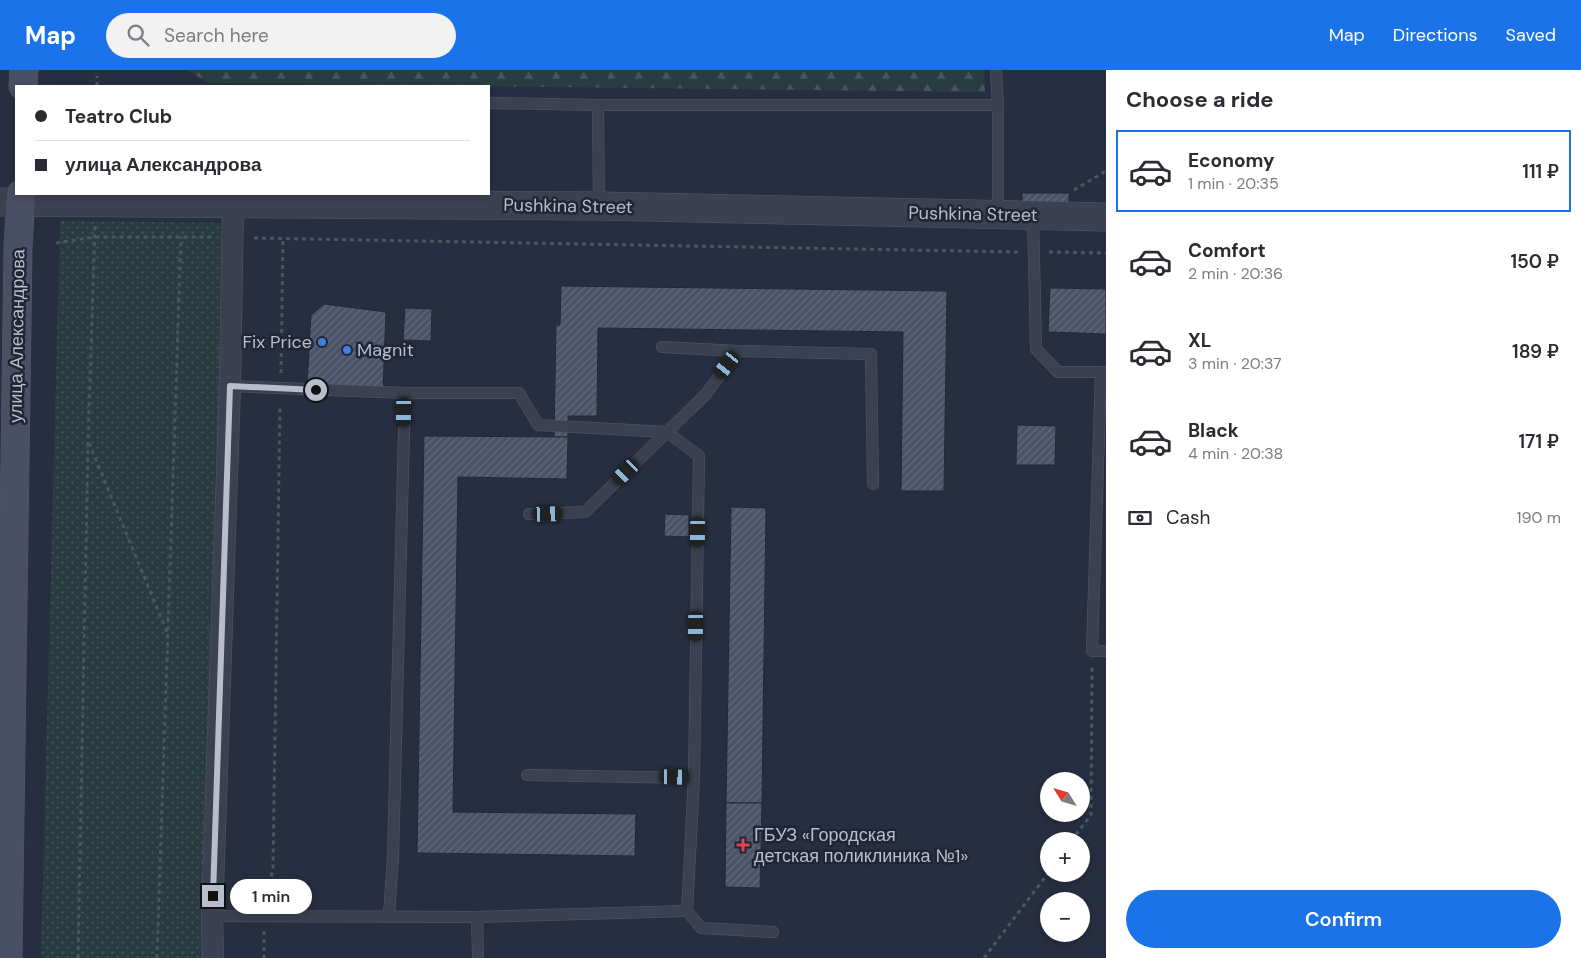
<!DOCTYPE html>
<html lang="en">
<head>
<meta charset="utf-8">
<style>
	body { margin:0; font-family:"DM Sans",sans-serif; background:#f2f2f3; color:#2b2b33; height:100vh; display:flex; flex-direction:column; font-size:19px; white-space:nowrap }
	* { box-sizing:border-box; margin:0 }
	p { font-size:16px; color:#7c7c81 }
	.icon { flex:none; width:28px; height:28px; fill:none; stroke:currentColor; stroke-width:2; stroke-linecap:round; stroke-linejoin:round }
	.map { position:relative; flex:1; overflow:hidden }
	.details { display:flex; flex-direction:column; background:#fff; width:475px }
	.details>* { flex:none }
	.guide { position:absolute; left:15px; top:15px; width:475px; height:110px; border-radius:0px; box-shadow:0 2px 8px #0003; display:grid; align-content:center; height:110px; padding:0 20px; background:#fff }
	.needle { width:32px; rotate:307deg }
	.buttons { position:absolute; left:1040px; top:702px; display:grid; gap:10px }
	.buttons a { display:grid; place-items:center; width:50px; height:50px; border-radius:50%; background:#fff; box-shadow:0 2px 8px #0003; font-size:25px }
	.end { position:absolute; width:22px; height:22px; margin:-11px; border:6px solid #b8bdcb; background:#111; box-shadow:0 0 0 2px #111 }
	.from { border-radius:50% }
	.bubble { position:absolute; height:35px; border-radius:18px; background:#fff; box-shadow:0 2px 8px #0003; font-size:16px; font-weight:600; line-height:35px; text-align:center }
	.car { position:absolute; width:15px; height:30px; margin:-15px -8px; border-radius:6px; box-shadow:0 0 4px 1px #0007; background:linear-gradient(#222 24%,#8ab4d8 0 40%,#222 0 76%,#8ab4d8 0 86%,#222 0) }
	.guide b { display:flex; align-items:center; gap:18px; height:48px; font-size:19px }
	.guide b+b { border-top:1px solid #e1e1e2 }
	.guide i { width:12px; height:12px; background:#2b2b33 }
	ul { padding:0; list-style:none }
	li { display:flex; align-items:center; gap:15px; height:82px; margin:0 10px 8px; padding:0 10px; border:2px solid transparent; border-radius:0px }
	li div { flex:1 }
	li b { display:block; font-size:19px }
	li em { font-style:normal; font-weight:600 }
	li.on { border-color:#1a73e8 }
	li>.icon { width:45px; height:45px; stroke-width:1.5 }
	h2 { padding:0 20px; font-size:22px; line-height:60px }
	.pay { display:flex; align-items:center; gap:12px; height:55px; padding:0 20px; font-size:19px }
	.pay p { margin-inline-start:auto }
	.cta { display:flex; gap:10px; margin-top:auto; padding:10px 20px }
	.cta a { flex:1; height:58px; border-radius:30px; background:#1a73e8; color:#fff; font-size:20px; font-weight:600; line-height:58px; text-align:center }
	header { display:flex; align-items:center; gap:30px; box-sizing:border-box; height:70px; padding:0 25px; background:#1a73e8; color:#fff }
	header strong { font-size:24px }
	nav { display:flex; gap:28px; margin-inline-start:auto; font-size:18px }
	.search { width:350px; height:45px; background:#f2f2f3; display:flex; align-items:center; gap:12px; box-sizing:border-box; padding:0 18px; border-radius:28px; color:#7c7c81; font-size:19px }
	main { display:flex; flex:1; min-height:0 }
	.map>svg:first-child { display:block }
	.forest { fill:url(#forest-firs) }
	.park { fill:url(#park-dots) }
	.building { fill:url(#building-hatch); stroke:#222838 }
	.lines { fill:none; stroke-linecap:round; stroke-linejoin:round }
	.service-casing { stroke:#535968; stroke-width:12 }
	.minor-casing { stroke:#535968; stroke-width:22 }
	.tertiary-casing { stroke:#535968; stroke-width:29 }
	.secondary-casing { stroke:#535968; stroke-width:29 }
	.path { stroke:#47595f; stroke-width:3; stroke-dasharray:4 4; stroke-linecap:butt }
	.service { stroke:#3b4151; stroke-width:11 }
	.minor { stroke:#3b4151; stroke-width:21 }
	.tertiary { stroke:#3b4151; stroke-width:28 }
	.secondary { stroke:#494f64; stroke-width:28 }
	.route { stroke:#b8bdcb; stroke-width:6 }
	.shop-dot { fill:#3f7fe0; stroke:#202636; stroke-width:2 }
	.health-dot { fill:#e0444e; stroke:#202636; stroke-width:2 }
	.labels { text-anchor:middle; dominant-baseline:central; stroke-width:5; stroke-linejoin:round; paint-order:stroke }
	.street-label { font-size:18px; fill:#b8bdcb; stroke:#202636 }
	.poi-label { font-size:18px; fill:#b8bdcb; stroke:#202636; text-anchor:start }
</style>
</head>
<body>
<header>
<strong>Map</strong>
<div class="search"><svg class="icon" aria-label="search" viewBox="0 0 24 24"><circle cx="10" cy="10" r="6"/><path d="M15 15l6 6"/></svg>Search here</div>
<nav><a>Map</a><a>Directions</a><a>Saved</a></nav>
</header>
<main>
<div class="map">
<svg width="1106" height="888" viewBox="0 0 1106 888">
	<defs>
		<pattern id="forest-firs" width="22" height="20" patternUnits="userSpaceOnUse" patternTransform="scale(1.25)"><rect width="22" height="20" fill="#293c42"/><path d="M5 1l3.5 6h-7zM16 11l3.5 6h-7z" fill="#46565c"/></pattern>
		<pattern id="park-dots" width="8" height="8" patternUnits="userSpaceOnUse" patternTransform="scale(1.25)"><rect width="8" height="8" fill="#293c42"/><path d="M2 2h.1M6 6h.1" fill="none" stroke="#46565c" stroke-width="1.8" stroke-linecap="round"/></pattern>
		<pattern id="building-hatch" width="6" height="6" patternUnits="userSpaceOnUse" patternTransform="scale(1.25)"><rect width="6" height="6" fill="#4b5368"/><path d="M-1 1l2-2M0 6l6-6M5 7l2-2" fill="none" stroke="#636a7c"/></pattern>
	</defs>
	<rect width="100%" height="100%" fill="#272e41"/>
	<!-- forest -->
	<polygon class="forest" points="186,0 984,0 985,22 209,13"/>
	<!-- park -->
	<polygon class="park" points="60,151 227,153 203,888 41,888"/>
	<!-- building -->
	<g class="building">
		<polygon points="1022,123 1069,123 1069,140 1022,139"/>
		<polygon points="561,216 947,221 944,421 901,421 903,262 598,258 597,346 568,346 568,367 554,367 556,255 560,255"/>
		<polygon points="1050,218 1106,219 1106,264 1048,262"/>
		<polygon points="324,234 386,242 383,319 307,315 311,245"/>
		<polygon points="405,238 432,239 431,271 403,270"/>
		<polygon points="1017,355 1056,356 1055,395 1016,395"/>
		<polygon points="424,366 568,367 567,409 458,407 453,742 636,744 635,786 417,783"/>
		<polygon points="731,437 766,438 762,733 726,733"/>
		<polygon points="665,444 689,445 689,467 664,466"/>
		<polygon points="726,733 762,733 760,818 725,817"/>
	</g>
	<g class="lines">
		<defs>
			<g id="service">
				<polyline points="996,0 998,35 998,144"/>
				<polyline points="489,33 598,35 998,35"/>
				<polyline points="598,35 599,136"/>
				<polyline points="1033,145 1036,279 1058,302 1106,302"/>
				<polyline points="662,277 738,281 871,284 873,414"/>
				<polyline points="1101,302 1092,581 1106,581"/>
				<polyline points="230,316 405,323 519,323 538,355 667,362 699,386 694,708 687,841 701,858 773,862"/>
				<polyline points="529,444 585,442 706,324 738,281"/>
				<polyline points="527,705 694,708"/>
				<polyline points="389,845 393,787 405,323"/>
				<polyline points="212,846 477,847 687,841"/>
				<polyline points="477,847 478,888"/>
			</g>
			<polyline id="minor" points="213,888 212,846 230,316 233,134"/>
			<polyline id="tertiary" points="0,132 599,136 1106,147"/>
			<g id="secondary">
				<polyline points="23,16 24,0"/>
				<polyline points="8,888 18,178 21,124"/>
			</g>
		</defs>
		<!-- service casing -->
		<use href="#service" class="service-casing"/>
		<!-- minor casing -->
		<use href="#minor" class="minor-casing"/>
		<!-- tertiary casing -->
		<use href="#tertiary" class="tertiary-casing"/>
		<!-- secondary casing -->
		<use href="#secondary" class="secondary-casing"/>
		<!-- path -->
		<g class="path">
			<polyline points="97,16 97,6"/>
			<polyline points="1074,120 1106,101"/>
			<polyline points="254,168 1018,182"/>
			<polyline points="56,173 95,167 213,167"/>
			<polyline points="1049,182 1106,183"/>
			<polyline points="281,303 283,168"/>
			<polyline points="89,373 167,562"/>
			<polyline points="1071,771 1091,745 1092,596"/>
			<polyline points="267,830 273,797 280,334"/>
			<polyline points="264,861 264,888"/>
			<polyline points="78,888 88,371 95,156"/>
			<polyline points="157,888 181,167"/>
			<polyline points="984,888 1049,802"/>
		</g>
		<!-- service -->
		<use href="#service" class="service"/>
		<!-- minor -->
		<use href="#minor" class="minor"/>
		<!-- tertiary -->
		<use href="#tertiary" class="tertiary"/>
		<!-- secondary -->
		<use href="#secondary" class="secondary"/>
	</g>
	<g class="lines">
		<!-- route -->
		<polyline class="route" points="213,826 230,316 316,320"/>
	</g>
	<!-- markers -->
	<g class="shop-dot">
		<circle cx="322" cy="272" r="5"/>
		<circle cx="347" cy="280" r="5"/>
	</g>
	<path class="health-dot" d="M740.5 767.5h5v5h5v5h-5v5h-5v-5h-5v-5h5z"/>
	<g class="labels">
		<!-- street labels -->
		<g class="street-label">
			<text transform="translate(568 136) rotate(1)">Pushkina Street</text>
			<text transform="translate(973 144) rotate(1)">Pushkina Street</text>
			<text transform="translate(17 266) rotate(-89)">улица Александрова</text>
		</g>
		<!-- poi labels -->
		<g class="poi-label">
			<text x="312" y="272" text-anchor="end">Fix Price</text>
			<text x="357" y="280">Magnit</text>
			<text x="754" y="765">ГБУЗ «Городская<tspan x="754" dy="21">детская поликлиника №1»</tspan></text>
		</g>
	</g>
</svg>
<div class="buttons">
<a><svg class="needle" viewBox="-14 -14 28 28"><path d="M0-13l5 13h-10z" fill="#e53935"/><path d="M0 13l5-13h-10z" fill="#7c7c81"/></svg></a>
<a>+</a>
<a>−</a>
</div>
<i class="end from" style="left:316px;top:320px"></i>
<i class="end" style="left:213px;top:826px"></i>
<div class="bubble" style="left:230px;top:809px;width:82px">1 min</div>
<i class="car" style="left:727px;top:295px;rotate:217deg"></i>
<i class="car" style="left:404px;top:342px;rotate:181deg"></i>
<i class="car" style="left:626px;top:402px;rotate:226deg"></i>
<i class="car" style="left:548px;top:444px;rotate:88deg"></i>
<i class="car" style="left:698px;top:462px;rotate:181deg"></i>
<i class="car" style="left:696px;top:556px;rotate:181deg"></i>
<i class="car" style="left:675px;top:707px;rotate:91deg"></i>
<div class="guide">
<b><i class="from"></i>Teatro Club</b>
<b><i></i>улица Александрова</b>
</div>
</div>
<section class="details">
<h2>Choose a ride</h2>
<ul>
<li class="on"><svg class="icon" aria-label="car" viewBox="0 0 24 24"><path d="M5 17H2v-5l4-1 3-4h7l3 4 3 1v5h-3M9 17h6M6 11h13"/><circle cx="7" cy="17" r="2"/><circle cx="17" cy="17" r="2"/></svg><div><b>Economy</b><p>1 min · 20:35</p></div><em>111 ₽</em></li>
<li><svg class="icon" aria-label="car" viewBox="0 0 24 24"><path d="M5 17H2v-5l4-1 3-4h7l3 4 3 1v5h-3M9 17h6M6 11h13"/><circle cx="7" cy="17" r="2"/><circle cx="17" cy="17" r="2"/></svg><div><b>Comfort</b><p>2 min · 20:36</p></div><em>150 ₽</em></li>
<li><svg class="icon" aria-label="car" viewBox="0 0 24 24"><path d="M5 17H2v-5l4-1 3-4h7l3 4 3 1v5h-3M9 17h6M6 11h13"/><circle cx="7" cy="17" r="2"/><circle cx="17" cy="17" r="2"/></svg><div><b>XL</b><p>3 min · 20:37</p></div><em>189 ₽</em></li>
<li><svg class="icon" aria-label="car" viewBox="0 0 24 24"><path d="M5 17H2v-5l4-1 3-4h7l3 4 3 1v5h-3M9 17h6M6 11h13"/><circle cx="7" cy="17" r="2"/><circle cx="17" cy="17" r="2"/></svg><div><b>Black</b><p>4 min · 20:38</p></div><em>171 ₽</em></li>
</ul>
<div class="pay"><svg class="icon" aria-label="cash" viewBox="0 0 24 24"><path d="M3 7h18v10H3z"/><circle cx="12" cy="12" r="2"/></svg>Cash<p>190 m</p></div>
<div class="cta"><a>Confirm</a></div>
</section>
</main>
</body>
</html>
